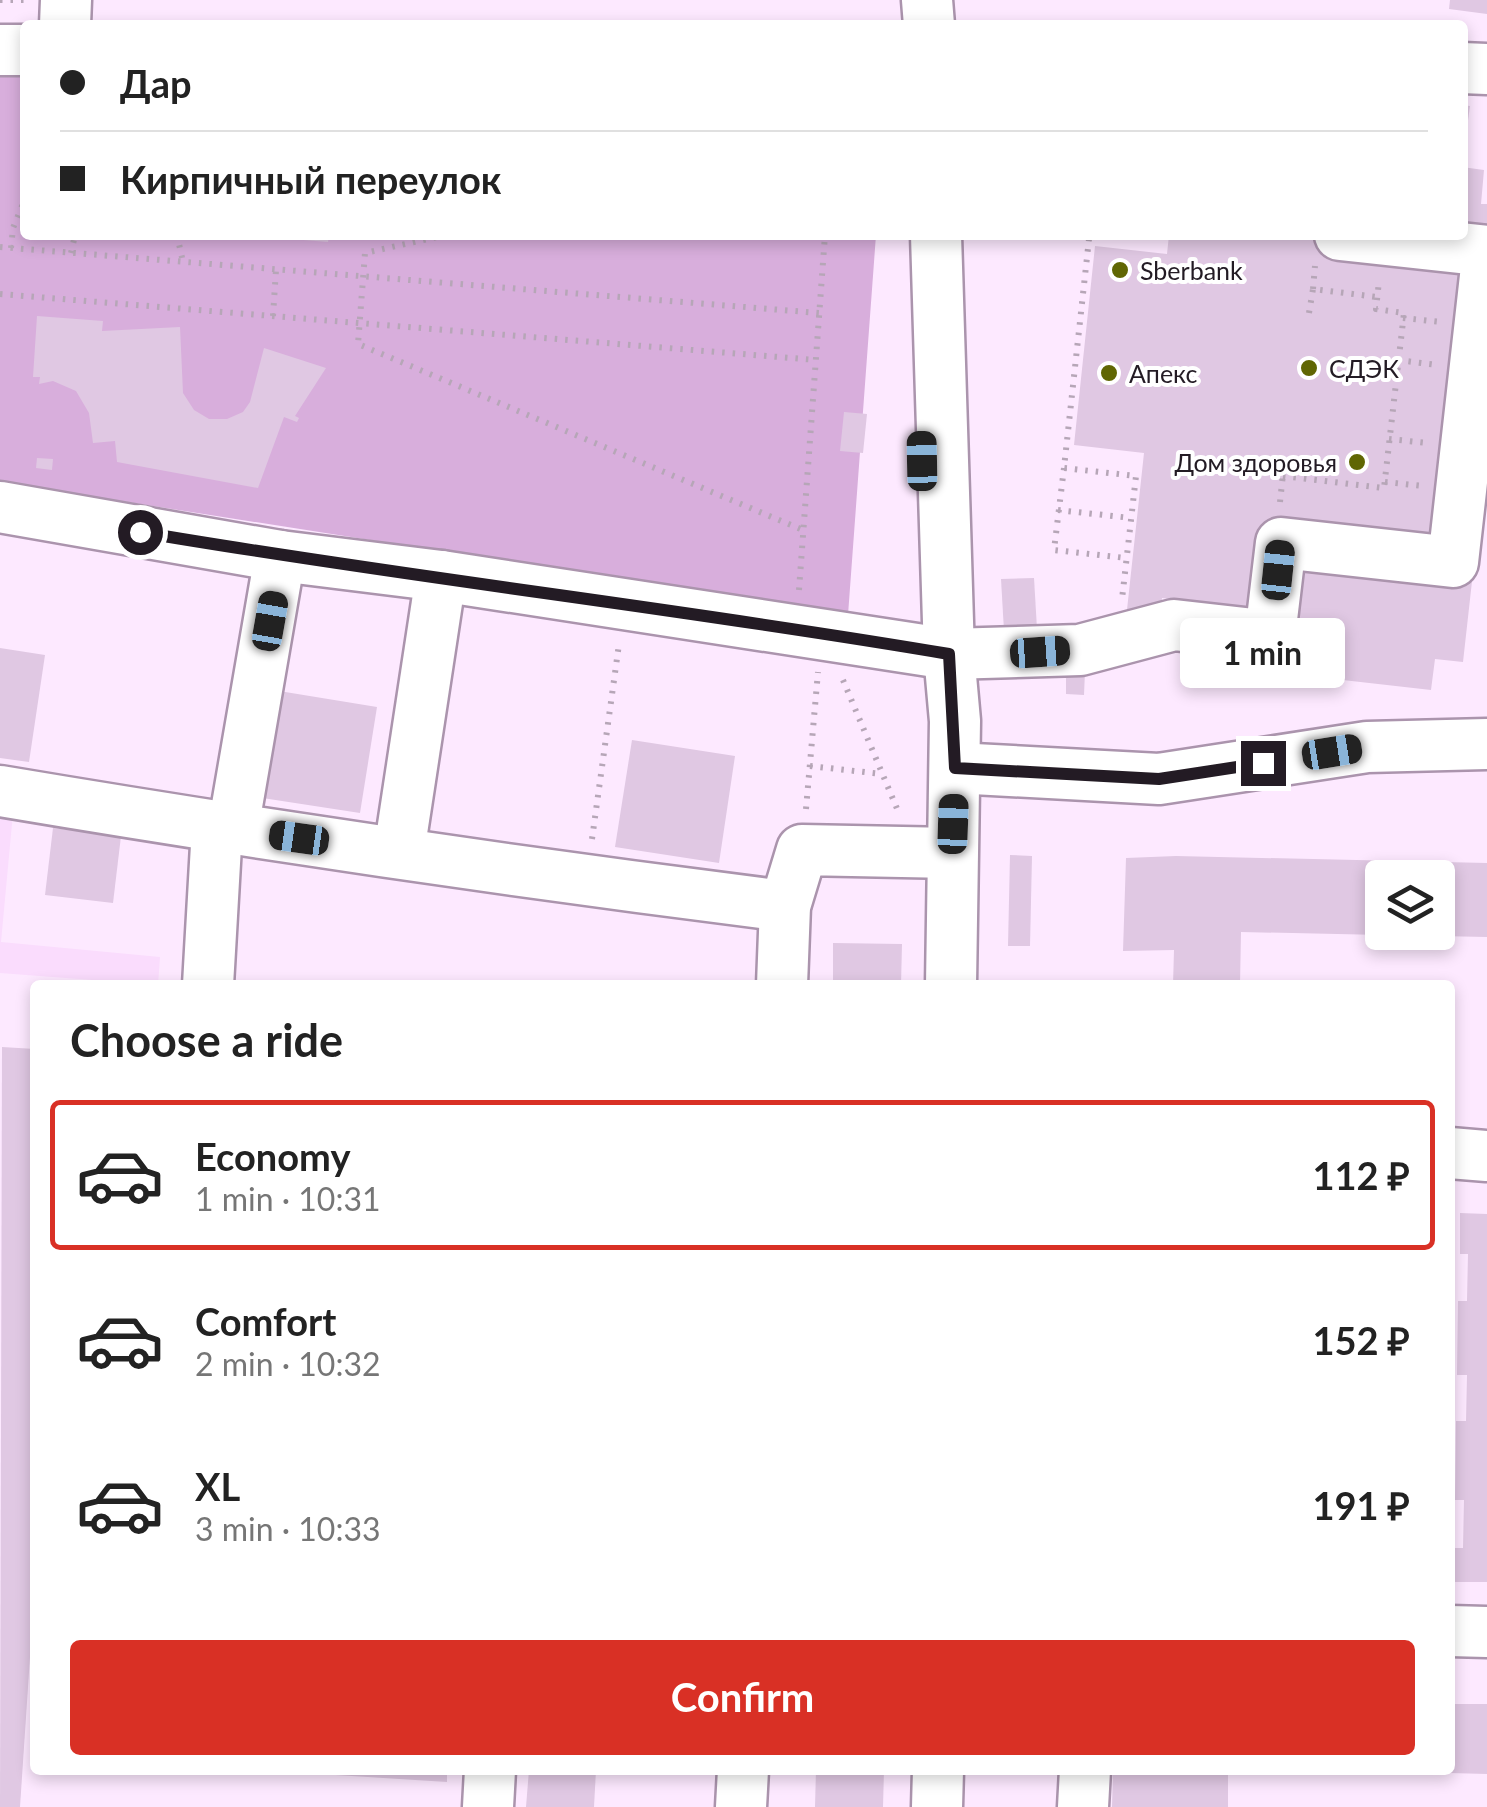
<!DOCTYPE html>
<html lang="en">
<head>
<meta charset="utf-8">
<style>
	body { margin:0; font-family:Lato,sans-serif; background:#f2f2f2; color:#222; height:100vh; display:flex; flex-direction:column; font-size:38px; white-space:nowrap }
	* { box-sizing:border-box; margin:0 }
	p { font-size:32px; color:#767676 }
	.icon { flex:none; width:55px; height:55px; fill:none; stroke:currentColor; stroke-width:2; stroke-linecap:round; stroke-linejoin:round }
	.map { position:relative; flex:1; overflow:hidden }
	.details { position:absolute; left:30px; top:980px; width:1425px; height:795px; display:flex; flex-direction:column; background:#fff; border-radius:10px; box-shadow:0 5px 15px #0003 }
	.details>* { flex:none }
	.hud { position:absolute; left:20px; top:20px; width:1448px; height:220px; border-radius:10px; box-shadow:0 5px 15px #0003; display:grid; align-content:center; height:220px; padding:0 40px; background:#fff }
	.buttons { position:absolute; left:1365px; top:860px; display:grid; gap:20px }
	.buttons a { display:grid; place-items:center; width:90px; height:90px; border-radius:10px; background:#fff; box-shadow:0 5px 15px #0003; font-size:50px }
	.end { position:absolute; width:45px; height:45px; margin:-22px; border:12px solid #231b24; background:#fff; box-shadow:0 0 0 5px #fff }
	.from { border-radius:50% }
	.bubble { position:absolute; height:70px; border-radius:10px; background:#fff; box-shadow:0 5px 15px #0003; font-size:32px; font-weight:700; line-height:70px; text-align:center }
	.car { position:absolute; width:30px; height:60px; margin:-30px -15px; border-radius:12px; box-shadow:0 0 8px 2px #0007; background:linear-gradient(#222 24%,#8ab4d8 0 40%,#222 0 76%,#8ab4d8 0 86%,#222 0) }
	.hud b { display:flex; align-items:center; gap:35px; height:95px; font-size:38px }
	.hud b+b { border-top:2px solid #e0e0e0 }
	.hud i { width:25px; height:25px; background:#222 }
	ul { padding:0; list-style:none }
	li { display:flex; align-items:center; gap:30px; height:150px; margin:0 20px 15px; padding:0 20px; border:5px solid transparent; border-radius:10px }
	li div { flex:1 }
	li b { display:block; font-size:38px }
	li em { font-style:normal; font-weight:700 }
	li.current { border-color:#d93025 }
	li>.icon { width:90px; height:90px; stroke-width:1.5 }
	h2 { padding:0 40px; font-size:45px; line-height:120px }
	.button { display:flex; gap:20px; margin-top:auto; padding:20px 40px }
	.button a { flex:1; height:115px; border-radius:10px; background:#d93025; color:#fff; font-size:40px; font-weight:700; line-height:115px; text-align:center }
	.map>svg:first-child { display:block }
	.built { fill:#fadcfd }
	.green { fill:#d8aedc }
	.building { fill:#e0c8e3 }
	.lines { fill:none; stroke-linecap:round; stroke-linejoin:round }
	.minor-casing { stroke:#ab94ad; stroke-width:55 }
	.path { stroke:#b6a6b7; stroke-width:6; stroke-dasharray:2.5 8; stroke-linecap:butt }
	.minor { stroke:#fff; stroke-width:50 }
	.route { stroke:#231b24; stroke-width:12 }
	.poi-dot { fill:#606603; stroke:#fff; stroke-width:4 }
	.labels { text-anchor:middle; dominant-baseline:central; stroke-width:8; stroke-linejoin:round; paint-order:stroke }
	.poi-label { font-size:25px; fill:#231b24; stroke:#fff; text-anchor:start }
</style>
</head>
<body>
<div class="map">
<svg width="1487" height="1807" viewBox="0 0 1487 1807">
	<rect width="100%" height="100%" fill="#fde9ff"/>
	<!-- built -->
	<polygon class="built" points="0,812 13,813 1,942 160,957 158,985 0,973"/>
	<!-- green -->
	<polygon class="green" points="0,62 25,62 25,235 876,235 848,615 0,482"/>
	<!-- building -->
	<g class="building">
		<polygon points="1450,0 1487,0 1487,14 1449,9"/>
		<polygon points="1462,105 1470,106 1466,135 1462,135"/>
		<polygon points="1462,167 1484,170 1481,204 1487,204 1487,447 1463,662 1435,659 1431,690 1247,669 1253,609 1162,598 1161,611 1126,619 1144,453 1074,445 1095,246 1167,254 1169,235 1462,235"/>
		<polygon points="280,235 329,235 328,242 279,238"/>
		<polygon points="37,316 103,321 102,331 180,327 183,393 194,410 209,419 227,419 243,412 250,402 264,348 326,368 295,416 299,418 297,422 284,417 258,488 117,462 115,441 93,443 89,413 76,391 53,381 39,384 40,377 33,377"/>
		<polygon points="844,412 867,414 863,453 840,451"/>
		<polygon points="37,458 53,459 52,470 36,468"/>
		<polygon points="1034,578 1037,629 1004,631 1001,579"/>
		<polygon points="0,648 45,655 29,762 0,758"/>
		<polygon points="1066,670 1085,671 1084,695 1066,694"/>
		<polygon points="273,690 377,707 360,813 256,797"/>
		<polygon points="632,740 735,756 719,863 615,847"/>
		<polygon points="53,828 121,836 113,903 45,895"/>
		<polygon points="1010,855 1032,856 1030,946 1008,946"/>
		<polygon points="1176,856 1487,863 1487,937 1438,936 1438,878 1382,878 1382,935 1241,932 1240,985 1173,985 1174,950 1123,951 1126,858"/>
		<polygon points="833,943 902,944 901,985 833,985"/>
		<polygon points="2,1047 35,1049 35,1582 20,1807 0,1807"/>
		<polygon points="1460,1213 1487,1214 1487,1582 1453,1582 1454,1548 1463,1548 1464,1500 1455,1500 1456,1421 1466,1421 1467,1375 1457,1375 1458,1301 1467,1301 1468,1254 1460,1254"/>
		<polygon points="1450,1704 1487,1704 1487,1774 1450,1773"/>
		<polygon points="304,1770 447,1770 447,1782 304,1773"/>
		<polygon points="529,1770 596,1770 594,1807 526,1807"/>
		<polygon points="816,1770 884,1770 883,1807 815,1807"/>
		<polygon points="1113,1770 1228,1770 1228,1807 1112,1807"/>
	</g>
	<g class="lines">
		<defs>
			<g id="minor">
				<polyline points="927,0 929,25"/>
				<polyline points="65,25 66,0"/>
				<polyline points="0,50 25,50"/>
				<polyline points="1462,68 1487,69"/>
				<polyline points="936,235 949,654 955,721 951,985"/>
				<polyline points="1340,235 1487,251"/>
				<polyline points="0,507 280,556 441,576 949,654 1080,650 1174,625 1270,636 1281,543 1453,562 1487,258"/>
				<polyline points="955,768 1159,779 1367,747 1487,744"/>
				<path d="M0 791C261 835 523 873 785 906"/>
				<polyline points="233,829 280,556"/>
				<polyline points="399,852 441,576"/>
				<polyline points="208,985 217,828"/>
				<polyline points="782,985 785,906 802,850 952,853"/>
				<polyline points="1450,1153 1487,1156"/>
				<polyline points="1450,1631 1487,1632"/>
				<polyline points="488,1807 490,1770"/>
				<polyline points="741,1807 743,1770"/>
				<polyline points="937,1807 938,1770"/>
				<polyline points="1083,1807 1085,1770"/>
			</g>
		</defs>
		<!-- minor casing -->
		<use href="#minor" class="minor-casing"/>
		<!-- path -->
		<g class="path">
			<polyline points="0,0 26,0"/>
			<polyline points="177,235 183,262"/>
			<polyline points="446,235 365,253 358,344 803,530"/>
			<polyline points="1099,235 1089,239 1064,468 1136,476 1122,599"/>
			<polyline points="0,247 819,313"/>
			<polyline points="11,248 13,228 25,199"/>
			<polyline points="71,253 75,235"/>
			<polyline points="1313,289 1315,266"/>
			<polyline points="0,294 816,360"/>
			<polyline points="1309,313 1313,289 1377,297"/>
			<polyline points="273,316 276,270"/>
			<polyline points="1403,318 1441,322"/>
			<polyline points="1398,360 1437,365"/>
			<polyline points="1389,439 1428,443"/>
			<polyline points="1064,468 1054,550 1126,558"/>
			<polyline points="1283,476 1384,488 1404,313 1376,309 1379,281"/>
			<polyline points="1385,482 1423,486"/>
			<polyline points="1280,502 1283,474"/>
			<polyline points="1058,510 1131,518"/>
			<polyline points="799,590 825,235"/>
			<polyline points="843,680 898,811"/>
			<polyline points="810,766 882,774"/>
			<polyline points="806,809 818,672"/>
			<polyline points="592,839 619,644"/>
		</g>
		<!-- minor -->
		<use href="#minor" class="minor"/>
	</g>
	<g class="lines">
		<!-- route -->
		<path class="route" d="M140 532C409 578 680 608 949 654L955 768 1159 779 1263 763"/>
	</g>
	<!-- markers -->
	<g class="poi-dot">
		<circle cx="1120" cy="270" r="10"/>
		<circle cx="1309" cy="368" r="10"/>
		<circle cx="1109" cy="373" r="10"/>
		<circle cx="1357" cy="462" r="10"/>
	</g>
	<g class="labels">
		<!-- poi labels -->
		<g class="poi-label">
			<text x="1140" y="270">Sberbank</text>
			<text x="1329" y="368">СДЭК</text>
			<text x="1129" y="373">Апекс</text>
			<text x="1337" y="462" text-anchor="end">Дом здоровья</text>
		</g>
	</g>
</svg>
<div class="buttons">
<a><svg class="icon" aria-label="layers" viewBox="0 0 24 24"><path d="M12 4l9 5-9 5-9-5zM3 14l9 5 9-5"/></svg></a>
</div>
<i class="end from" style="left:140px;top:532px"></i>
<i class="end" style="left:1263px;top:763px"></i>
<div class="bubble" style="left:1180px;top:618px;width:165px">1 min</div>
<i class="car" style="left:922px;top:461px;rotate:359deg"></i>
<i class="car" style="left:1278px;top:570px;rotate:6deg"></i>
<i class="car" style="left:270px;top:621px;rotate:10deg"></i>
<i class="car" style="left:1040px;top:652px;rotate:86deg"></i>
<i class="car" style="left:1332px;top:752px;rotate:81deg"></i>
<i class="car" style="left:953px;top:824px;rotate:2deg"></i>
<i class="car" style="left:299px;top:838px;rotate:278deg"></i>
<div class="hud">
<b><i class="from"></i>Дар</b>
<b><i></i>Кирпичный переулок</b>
</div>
<section class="details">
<h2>Choose a ride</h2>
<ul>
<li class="current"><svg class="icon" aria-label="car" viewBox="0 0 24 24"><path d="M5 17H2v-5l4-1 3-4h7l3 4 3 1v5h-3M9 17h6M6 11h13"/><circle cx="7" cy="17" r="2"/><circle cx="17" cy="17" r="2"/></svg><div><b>Economy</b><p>1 min · 10:31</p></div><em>112 ₽</em></li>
<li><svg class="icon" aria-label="car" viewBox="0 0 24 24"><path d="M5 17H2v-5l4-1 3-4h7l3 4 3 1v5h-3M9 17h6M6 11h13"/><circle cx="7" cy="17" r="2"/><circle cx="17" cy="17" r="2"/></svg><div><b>Comfort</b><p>2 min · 10:32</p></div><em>152 ₽</em></li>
<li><svg class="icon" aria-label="car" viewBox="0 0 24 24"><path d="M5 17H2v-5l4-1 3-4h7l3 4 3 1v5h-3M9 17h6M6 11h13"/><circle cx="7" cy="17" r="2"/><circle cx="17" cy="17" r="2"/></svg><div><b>XL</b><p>3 min · 10:33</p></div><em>191 ₽</em></li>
</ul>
<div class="button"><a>Confirm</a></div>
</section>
</div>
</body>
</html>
